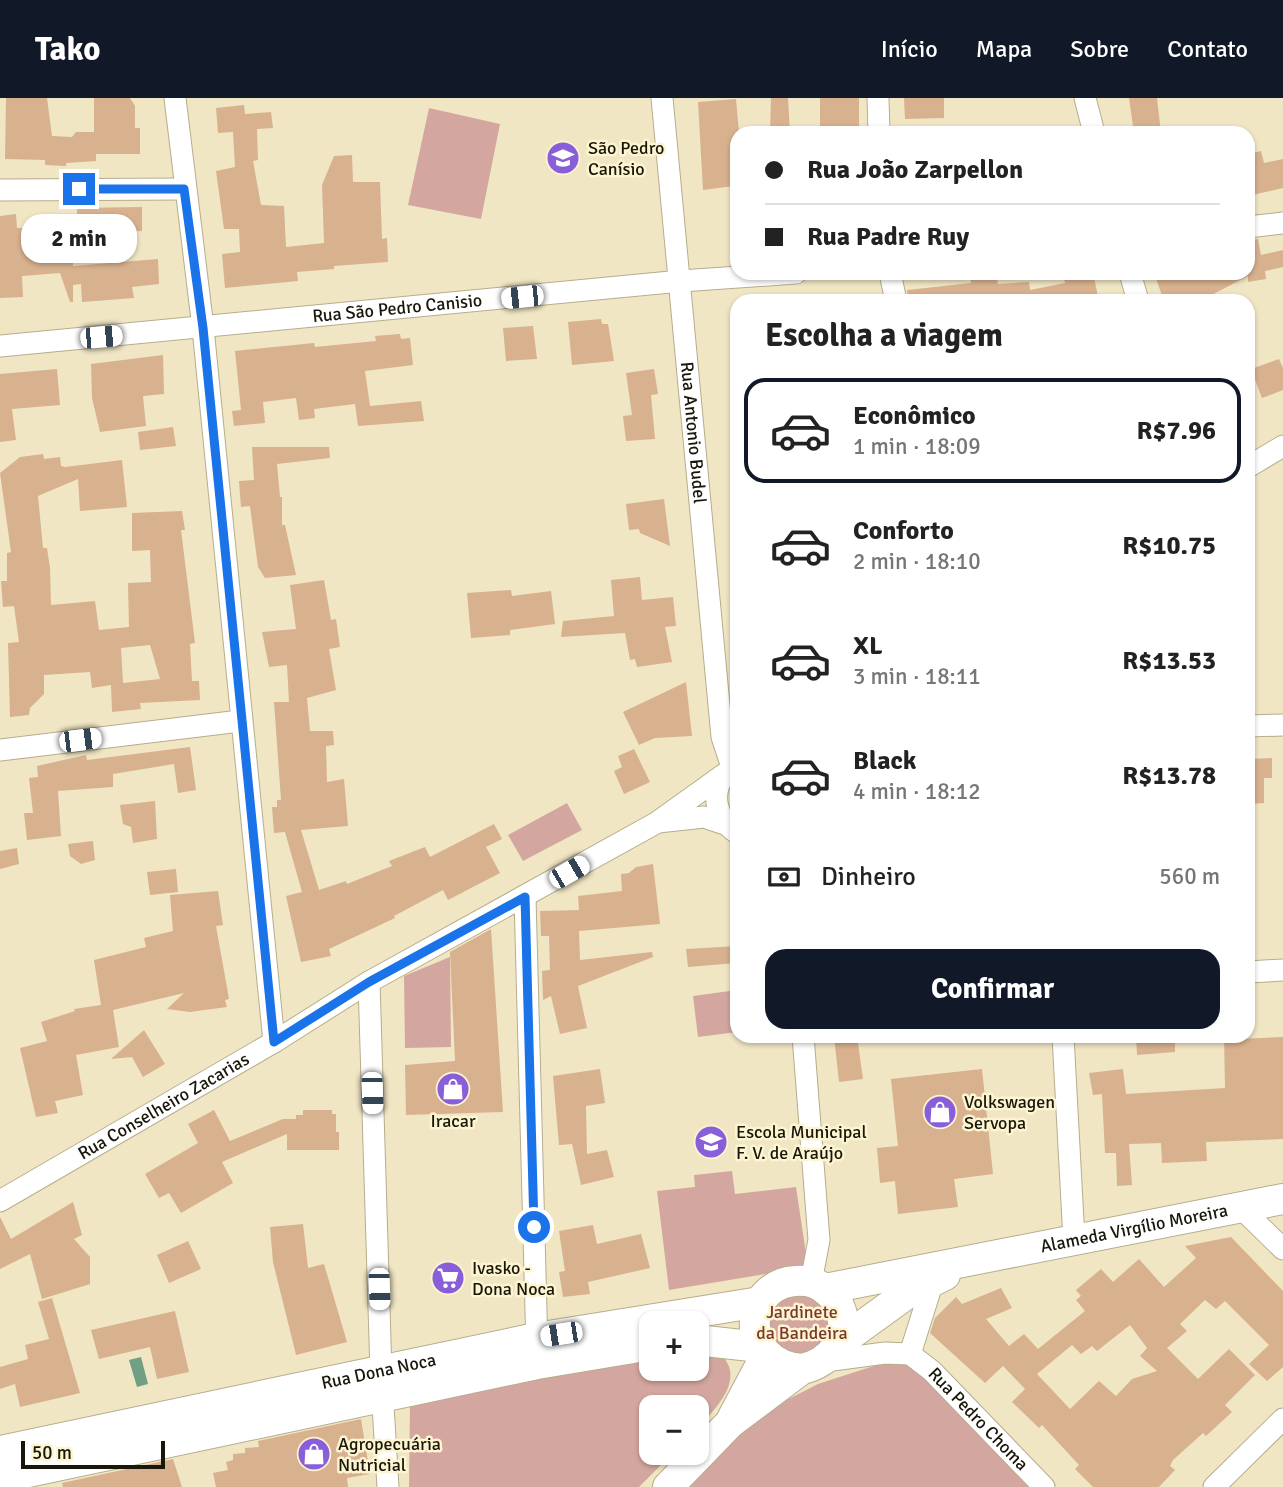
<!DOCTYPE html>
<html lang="pt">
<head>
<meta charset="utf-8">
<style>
	body { margin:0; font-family:Signika,sans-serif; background:#f2f2f2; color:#222; height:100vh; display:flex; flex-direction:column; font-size:26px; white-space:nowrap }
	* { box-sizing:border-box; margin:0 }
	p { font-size:23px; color:#767676 }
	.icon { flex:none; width:38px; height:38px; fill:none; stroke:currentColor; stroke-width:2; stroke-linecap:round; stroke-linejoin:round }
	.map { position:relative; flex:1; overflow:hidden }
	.details { position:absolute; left:730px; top:196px; width:525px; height:749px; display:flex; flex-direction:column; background:#fff; border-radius:21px; box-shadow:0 2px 5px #0004 }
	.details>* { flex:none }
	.hud { position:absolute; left:730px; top:28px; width:525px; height:154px; border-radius:21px; box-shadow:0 2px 5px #0004; display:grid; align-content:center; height:154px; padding:0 35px; background:#fff }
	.controls { position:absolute; left:639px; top:1213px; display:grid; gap:14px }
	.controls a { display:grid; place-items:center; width:70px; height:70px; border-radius:14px; background:#fff; box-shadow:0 2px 5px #0004; font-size:35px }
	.scale { position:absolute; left:21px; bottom:18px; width:144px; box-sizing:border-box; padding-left:7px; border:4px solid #19160a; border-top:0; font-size:19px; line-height:24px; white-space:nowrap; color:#19160a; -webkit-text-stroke:5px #fdf4d1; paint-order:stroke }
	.end { position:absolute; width:32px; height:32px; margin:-16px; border:9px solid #1a73e8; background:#fff; box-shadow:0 0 0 4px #fff }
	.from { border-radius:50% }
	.bubble { position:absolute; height:49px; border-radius:21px; background:#fff; box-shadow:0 2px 5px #0004; font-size:23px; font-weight:700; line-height:49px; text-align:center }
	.car { position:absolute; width:21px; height:42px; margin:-21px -10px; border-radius:9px; box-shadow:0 0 5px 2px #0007; background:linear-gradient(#fff 24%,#345 0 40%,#fff 0 76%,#345 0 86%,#fff 0) }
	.hud b { display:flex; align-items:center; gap:24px; height:66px; font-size:26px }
	.hud b+b { border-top:2px solid #e0e0e0 }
	.hud i { width:18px; height:18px; background:#222 }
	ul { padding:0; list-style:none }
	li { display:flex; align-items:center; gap:21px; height:105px; margin:0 14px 10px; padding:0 21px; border:4px solid transparent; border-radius:21px }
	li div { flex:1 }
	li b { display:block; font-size:26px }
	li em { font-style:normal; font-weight:700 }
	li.on { border-color:#111827 }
	li>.icon { width:63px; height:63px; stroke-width:1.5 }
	h2 { padding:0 35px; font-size:32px; line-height:84px }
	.pay { display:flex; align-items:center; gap:18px; height:77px; padding:0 35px; font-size:26px }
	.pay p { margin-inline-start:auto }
	.cta { display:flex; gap:14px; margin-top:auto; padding:14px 35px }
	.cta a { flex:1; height:80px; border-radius:21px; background:#111827; color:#fff; font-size:28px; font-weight:700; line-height:80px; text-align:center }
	header { display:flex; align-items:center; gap:42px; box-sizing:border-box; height:98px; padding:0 35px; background:#111827; color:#fff }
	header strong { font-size:33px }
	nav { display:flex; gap:38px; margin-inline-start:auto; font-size:24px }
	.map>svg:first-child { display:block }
	.green { fill:#d3a79f }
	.water { fill:#719f84 }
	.building { fill:#d8b18f; fill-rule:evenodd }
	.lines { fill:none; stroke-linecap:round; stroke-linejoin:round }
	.street-casing { stroke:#b6ad8d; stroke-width:23 }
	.secondary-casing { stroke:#b6ad8d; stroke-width:32 }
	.street { stroke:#fff; stroke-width:21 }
	.secondary { stroke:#fff; stroke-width:30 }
	.route { stroke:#1a73e8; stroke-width:9 }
	.labels { text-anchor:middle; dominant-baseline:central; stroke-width:5; stroke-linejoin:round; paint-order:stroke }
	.poi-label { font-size:18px; fill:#19160a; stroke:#fdf4d1; text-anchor:start }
	.street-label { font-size:18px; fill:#19160a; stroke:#fdf4d1 }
	.park-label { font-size:18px; fill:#7a382d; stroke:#fdf4d1 }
</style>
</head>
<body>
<header>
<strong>Tako</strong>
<nav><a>Início</a><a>Mapa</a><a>Sobre</a><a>Contato</a></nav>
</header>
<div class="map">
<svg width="1283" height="1389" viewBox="0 0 1283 1389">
	<rect width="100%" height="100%" fill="#f0e6c4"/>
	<!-- green -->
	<g class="green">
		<polygon points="429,10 500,26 481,121 408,107"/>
		<polygon points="567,705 582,732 523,763 508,737"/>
		<polygon points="450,859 451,949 405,950 404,878"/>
		<polygon points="737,892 737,934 698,939 693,898"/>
		<polygon points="732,1073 735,1096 796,1089 808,1169 669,1192 657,1093 695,1089 694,1077"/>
		<path d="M788 1193 828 1201 833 1242 798 1259C791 1255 778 1250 773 1243 760 1224 774 1205 788 1193Z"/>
		<path d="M697 1246C704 1250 716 1253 722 1258 746 1282 713 1314 697 1330L696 1309H651V1354L673 1355 639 1389H409L410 1306 651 1252V1270H696Z"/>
		<polygon points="895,1261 913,1266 1035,1389 681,1389 761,1315 818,1286"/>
	</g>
	<!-- water -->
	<polygon class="water" points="141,1259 148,1286 137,1289 129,1262"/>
	<!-- building -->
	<g class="building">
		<polygon points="6,0 47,0 52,38 72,39 76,34 94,34 94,0 130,0 135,8 135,30 140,30 140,56 96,56 96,63 66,65 66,68 45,67 45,62 5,61"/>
		<polygon points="771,0 788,0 790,35 770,35"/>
		<rect x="820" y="0" width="39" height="35"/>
		<polygon points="904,0 944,0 944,20 905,21"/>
		<polygon points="1129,0 1157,0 1161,35 1134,35"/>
		<polygon points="736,1 739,35 737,35 737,69 731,69 734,88 703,92 698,4"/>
		<polygon points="244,7 245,16 271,14 273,30 257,31 258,62 253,63 261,107 284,108 286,149 324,145 322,87 334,58 352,57 353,84 380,84 382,141 387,140 388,164 334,168 334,171 297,174 298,183 225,190 222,156 240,154 239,131 224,131 216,73 235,69 233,34 218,35 216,10"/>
		<polygon points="1261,53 1264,65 1283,61 1283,90 1248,98 1248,56"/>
		<polygon points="142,109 142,133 77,135 77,110"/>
		<polygon points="16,116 17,130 73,130 73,168 158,161 159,186 132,189 134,200 82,204 81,186 73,187 73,204 70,204 60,175 22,178 23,199 0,200 0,118"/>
		<polygon points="1258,141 1261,157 1283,152 1283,169 1265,173 1266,181 1248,184 1248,178 1200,203 1164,203 1154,175 1248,175 1248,142"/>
		<polygon points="996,175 998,186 1029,184 1030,192 1065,185 1063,178 1093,175 1099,203 909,203 907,192 971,185 970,178"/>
		<polygon points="601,221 602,226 608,226 614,263 572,267 568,224"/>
		<polygon points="533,228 537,261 506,263 503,230"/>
		<polygon points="400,236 401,241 410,240 413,267 365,273 370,308 421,303 424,323 358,328 355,306 314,311 315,320 299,322 296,300 263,304 265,325 234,328 232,313 241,312 235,253 314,245 315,249 376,243 375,238"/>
		<polygon points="163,257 164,296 143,298 146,328 100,334 92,300 91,266"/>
		<polygon points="1279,261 1283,270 1283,292 1262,300 1251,271"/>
		<polygon points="57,271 60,307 12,311 16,342 0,344 0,276"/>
		<polygon points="654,271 658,296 651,297 655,341 626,343 623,318 632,317 626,275"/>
		<polygon points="173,329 176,348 140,352 138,334"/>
		<polygon points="252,349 329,349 330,360 277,366 280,399 282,399 282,427 285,427 296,477 265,480 258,469 250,408 241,409 239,383 254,382"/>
		<path d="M43 356 44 361 60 359 61 368 65 369 122 362 127 409 80 413 78 381 38 398 43 450H47L50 470 51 507 95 503 99 532 129 529 128 485 151 484 150 452 132 453V415L182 413 185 432H181L195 545 190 546 192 583H199L200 602 140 605 141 611 112 614 111 587 92 590 90 574 44 577V596L30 610 29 617 10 619 8 545 19 544 14 508 3 509 1 483H7V455L11 454 0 375 20 359ZM150 547 160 581 123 585 121 550Z"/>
		<polygon points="664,401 670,448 640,435 639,431 629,432 626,406"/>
		<polygon points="640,479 642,502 673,499 676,528 665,529 672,564 637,569 635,561 630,562 625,535 561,539 563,523 614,518 611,482"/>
		<polygon points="324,482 331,522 336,521 340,549 329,551 336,592 307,600 310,633 333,633 334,647 326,648 327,684 344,681 348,728 301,732 319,792 346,783 347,786 392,768 389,763 425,749 430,759 494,726 502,741 486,749 500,775 448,802 443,792 394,818 395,820 329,851 331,858 301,864 286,798 302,794 285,734 274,735 272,709 277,709 277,702 281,702 274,604 289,604 287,567 269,569 262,534 296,531 290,487"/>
		<polygon points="511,492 512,498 551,493 555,526 510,532 510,537 471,540 467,495"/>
		<polygon points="686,584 692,638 655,640 639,647 623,614"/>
		<polygon points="190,649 196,692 178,695 174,666 113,676 113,689 58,693 61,738 27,742 24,715 33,715 29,680 38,679 37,668 86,657 87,662"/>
		<polygon points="634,651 650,684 624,696 614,673 622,669 618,658"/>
		<polygon points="1272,660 1272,680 1264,680 1264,705 1248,706 1248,661"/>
		<polygon points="155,703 157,741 133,745 131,729 123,726 120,707"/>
		<polygon points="93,743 95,762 81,766 70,758 68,746"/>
		<polygon points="17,750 19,766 0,771 0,753"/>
		<polygon points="653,766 660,826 579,833 580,862 652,854 653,859 578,888 587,930 560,936 551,898 543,902 542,873 550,872 549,838 541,838 540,813 579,812 578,798 622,793 621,776 629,775 636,769"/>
		<polygon points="176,771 178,794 150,797 147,774"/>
		<polygon points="218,793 223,827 216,828 229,901 225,902 227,909 190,914 167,911 184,895 113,912 119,949 76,957 83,997 55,1003 58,1015 36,1019 20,950 47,943 41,924 75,913 74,911 101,907 94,862 146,849 144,840 173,833 170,797"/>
		<polygon points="491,831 503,1014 406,1017 405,967 455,963 450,854"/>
		<polygon points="737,848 737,865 688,869 686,851"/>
		<polygon points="144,932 165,966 143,979 132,959 111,961"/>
		<polygon points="834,938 857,938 863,981 839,984"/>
		<polygon points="1136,938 1175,938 1175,954 1137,957"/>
		<polygon points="1224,938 1240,938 1240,941 1283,939 1283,1041 1206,1044 1207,1063 1162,1065 1161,1045 1129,1046 1132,1087 1117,1088 1116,1055 1105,1055 1102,996 1093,997 1089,975 1123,971 1126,996 1225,990"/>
		<polygon points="600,971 605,1005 586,1008 587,1056 607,1052 614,1079 581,1087 572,1046 559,1047 553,978"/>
		<polygon points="982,971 993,1076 954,1081 958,1109 898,1116 895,1083 880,1085 877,1050 898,1048 891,981"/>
		<polygon points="214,1012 230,1043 283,1021 296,1021 296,1017 303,1017 303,1012 332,1012 332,1016 336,1016 336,1034 339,1034 339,1052 287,1052 287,1036 222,1064 233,1085 181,1115 169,1095 159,1100 145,1076 198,1045 188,1026"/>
		<polygon points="73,1104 82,1137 74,1141 90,1159 90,1186 42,1201 30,1156 0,1171 0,1119 11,1141"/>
		<polygon points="303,1126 308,1170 324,1166 347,1244 296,1257 273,1164 270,1129"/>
		<polygon points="593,1127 597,1146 641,1136 650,1170 588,1184 590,1196 563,1199 559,1174 565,1173 559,1133"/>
		<path d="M1231 1139 1283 1193V1269L1267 1283 1249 1266 1269 1247 1225 1203 1216 1211 1205 1202 1180 1226 1187 1233 1167 1250 1198 1281 1229 1251 1255 1277 1225 1307 1232 1314 1206 1338 1203 1335 1173 1362 1170 1368 1175 1372 1159 1389H1093L1075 1371 1079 1367 1042 1327 1039 1330 1012 1304 1025 1291 1003 1268 985 1285 930 1235 935 1220 956 1199 962 1206 1001 1190 1012 1210 986 1221 1009 1248 1024 1236 1038 1251 1085 1213 1076 1202 1081 1198 1076 1192 1101 1171 1113 1184 1139 1161 1164 1189 1196 1160 1185 1148ZM1130 1227 1147 1250 1140 1258 1157 1273 1132 1281 1116 1298 1099 1283 1070 1311 1037 1276 1072 1247 1081 1256 1092 1248 1097 1253Z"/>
		<polygon points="188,1143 201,1171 169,1185 157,1157"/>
		<polygon points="52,1200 80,1295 20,1309 15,1286 0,1291 0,1269 28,1261 25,1247 49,1241 38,1204"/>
		<polygon points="175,1213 189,1274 157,1281 150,1249 99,1261 91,1232"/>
		<polygon points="361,1321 370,1376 347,1380 348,1389 216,1389 213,1375 228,1372 226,1364 233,1362 233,1356 245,1355 245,1350 259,1349 258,1343"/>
		<polygon points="173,1361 182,1389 63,1389 62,1385"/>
	</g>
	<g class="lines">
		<defs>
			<g id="street">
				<polyline points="175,0 203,230 274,944"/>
				<path id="s1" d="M662 0 722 639 732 669"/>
				<polyline points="878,0 879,35"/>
				<polyline points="1085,0 1094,35"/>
				<polyline points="0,92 184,91"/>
				<polyline points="1248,129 1283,125"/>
				<polyline points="890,175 896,203"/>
				<polyline points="1130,175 1138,203"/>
				<path id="s2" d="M0 248 681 183 796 175"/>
				<polyline points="1248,369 1283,348"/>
				<polyline points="1248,628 1283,627"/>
				<polyline points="0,652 240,623"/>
				<path d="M727 674C709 694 716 721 737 735"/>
				<polyline points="658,724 704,719 725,726"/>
				<polyline points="525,799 537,1251"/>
				<polyline points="1248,874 1283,872"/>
				<polyline points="369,884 381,1275 388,1389"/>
				<polyline points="803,938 819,1142 811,1184"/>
				<polyline points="1063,938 1074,1142"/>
				<path id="s3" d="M0 1103 274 944 369 884 656 725 723 677"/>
				<polyline points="1240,1109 1283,1151"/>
				<polyline points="910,1256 933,1183"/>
				<path id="s4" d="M825 1263 885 1255 910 1256 932 1273 1044 1389"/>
				<polyline points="1214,1389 1283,1321"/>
			</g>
			<g id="secondary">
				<path id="s5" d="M825 1191 1283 1101"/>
				<polyline points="696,1242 760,1249"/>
				<polyline points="840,1244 905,1197 945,1177"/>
				<polyline points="733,1319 766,1257"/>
				<path id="s6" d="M0 1353 536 1240 760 1204"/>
				<polyline points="0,1380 537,1266 651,1247"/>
				<path d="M668 1389 730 1325 802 1271C830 1265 853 1239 839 1208 833 1196 820 1185 806 1183 742 1177 735 1266 802 1271"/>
			</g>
		</defs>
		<!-- street casing -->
		<use href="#street" class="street-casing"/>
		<!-- secondary casing -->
		<use href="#secondary" class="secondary-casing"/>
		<!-- street -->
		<use href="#street" class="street"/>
		<!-- secondary -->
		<use href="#secondary" class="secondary"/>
	</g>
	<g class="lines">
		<!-- route -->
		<polyline class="route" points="79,91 184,91 203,230 274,944 369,884 525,799 534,1129"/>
	</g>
	<!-- icons -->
	<defs>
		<symbol id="school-disc" viewBox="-11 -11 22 22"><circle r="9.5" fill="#885fd9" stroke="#fdf4d1"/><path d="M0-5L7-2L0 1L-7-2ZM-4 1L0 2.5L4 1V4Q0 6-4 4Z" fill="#fff"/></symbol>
		<symbol id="shop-disc" viewBox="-11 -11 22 22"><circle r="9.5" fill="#885fd9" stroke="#fdf4d1"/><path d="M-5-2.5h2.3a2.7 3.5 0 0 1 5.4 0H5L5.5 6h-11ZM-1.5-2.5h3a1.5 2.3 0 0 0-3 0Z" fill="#fff"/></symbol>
		<symbol id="supermarket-disc" viewBox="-11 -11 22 22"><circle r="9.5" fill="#885fd9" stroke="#fdf4d1"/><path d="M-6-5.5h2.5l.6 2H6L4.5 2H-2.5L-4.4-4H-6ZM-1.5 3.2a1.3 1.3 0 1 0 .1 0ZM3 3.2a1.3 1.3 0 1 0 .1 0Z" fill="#fff"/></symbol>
	</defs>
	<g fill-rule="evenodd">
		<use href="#school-disc" x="544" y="41" width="38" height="38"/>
		<use href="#shop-disc" x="434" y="972" width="38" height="38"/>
		<use href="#shop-disc" x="921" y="995" width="38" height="38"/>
		<use href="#school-disc" x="692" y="1025" width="38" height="38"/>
		<use href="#supermarket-disc" x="429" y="1161" width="38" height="38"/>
		<use href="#shop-disc" x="295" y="1337" width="38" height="38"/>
	</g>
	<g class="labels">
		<!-- poi labels -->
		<g class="poi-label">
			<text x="588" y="50">São Pedro<tspan x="588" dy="21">Canísio</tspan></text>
			<text x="964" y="1004">Volkswagen<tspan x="964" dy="21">Servopa</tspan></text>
			<text x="453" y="1023" text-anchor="middle">Iracar</text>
			<text x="736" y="1034">Escola Municipal<tspan x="736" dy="21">F. V. de Araújo</tspan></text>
			<text x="472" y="1170">Ivasko -<tspan x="472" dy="21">Dona Noca</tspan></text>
			<text x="338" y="1346">Agropecuária<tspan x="338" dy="21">Nutricial</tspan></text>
		</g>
		<!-- street labels -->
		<g class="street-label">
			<text stroke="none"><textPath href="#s2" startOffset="399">Rua São Pedro Canisio</textPath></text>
			<text stroke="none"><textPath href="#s1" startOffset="336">Rua Antonio Budel</textPath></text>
			<text stroke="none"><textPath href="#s3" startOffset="189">Rua Conselheiro Zacarias</textPath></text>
			<text stroke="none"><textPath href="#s5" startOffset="315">Alameda Virgílio Moreira</textPath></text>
			<text stroke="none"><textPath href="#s6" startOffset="387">Rua Dona Noca</textPath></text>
			<text stroke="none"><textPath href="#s4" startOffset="180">Rua Pedro Choma</textPath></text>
		</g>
		<!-- park labels -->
		<g class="park-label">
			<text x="802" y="1214">Jardinete<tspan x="802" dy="21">da Bandeira</tspan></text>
		</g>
	</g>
</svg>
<div class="controls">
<a>+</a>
<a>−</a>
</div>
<div class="scale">50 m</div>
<i class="end from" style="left:534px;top:1129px"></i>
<i class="end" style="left:79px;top:91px"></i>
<div class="bubble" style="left:21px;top:116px;width:116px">2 min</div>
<i class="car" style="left:522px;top:199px;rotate:264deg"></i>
<i class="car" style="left:101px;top:239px;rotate:85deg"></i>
<i class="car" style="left:80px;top:642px;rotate:83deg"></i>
<i class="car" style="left:569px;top:774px;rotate:60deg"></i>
<i class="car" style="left:372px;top:995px;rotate:178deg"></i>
<i class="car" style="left:379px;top:1191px;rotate:178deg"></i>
<i class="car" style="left:561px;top:1236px;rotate:261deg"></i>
<div class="hud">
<b><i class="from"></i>Rua João Zarpellon</b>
<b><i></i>Rua Padre Ruy</b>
</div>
<section class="details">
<h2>Escolha a viagem</h2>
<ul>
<li class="on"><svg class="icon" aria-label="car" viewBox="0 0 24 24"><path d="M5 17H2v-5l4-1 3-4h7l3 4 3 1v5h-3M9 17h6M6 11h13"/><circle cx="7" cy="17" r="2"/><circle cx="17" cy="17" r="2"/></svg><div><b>Econômico</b><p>1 min · 18:09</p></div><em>R$7.96</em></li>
<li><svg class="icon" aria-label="car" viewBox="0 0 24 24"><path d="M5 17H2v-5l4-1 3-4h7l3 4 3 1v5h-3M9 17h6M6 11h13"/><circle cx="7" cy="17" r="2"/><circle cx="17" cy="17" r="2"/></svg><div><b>Conforto</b><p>2 min · 18:10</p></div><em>R$10.75</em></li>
<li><svg class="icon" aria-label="car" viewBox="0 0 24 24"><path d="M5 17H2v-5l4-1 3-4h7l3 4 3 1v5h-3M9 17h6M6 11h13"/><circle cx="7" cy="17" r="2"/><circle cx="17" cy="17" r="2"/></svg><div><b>XL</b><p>3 min · 18:11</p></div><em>R$13.53</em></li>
<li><svg class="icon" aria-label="car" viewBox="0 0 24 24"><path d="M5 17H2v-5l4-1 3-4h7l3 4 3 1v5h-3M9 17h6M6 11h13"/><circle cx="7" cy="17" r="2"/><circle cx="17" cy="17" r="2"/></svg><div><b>Black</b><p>4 min · 18:12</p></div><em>R$13.78</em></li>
</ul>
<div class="pay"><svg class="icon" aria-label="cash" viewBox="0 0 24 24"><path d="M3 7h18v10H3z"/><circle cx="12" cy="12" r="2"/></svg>Dinheiro<p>560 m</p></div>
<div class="cta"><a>Confirmar</a></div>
</section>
</div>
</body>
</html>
